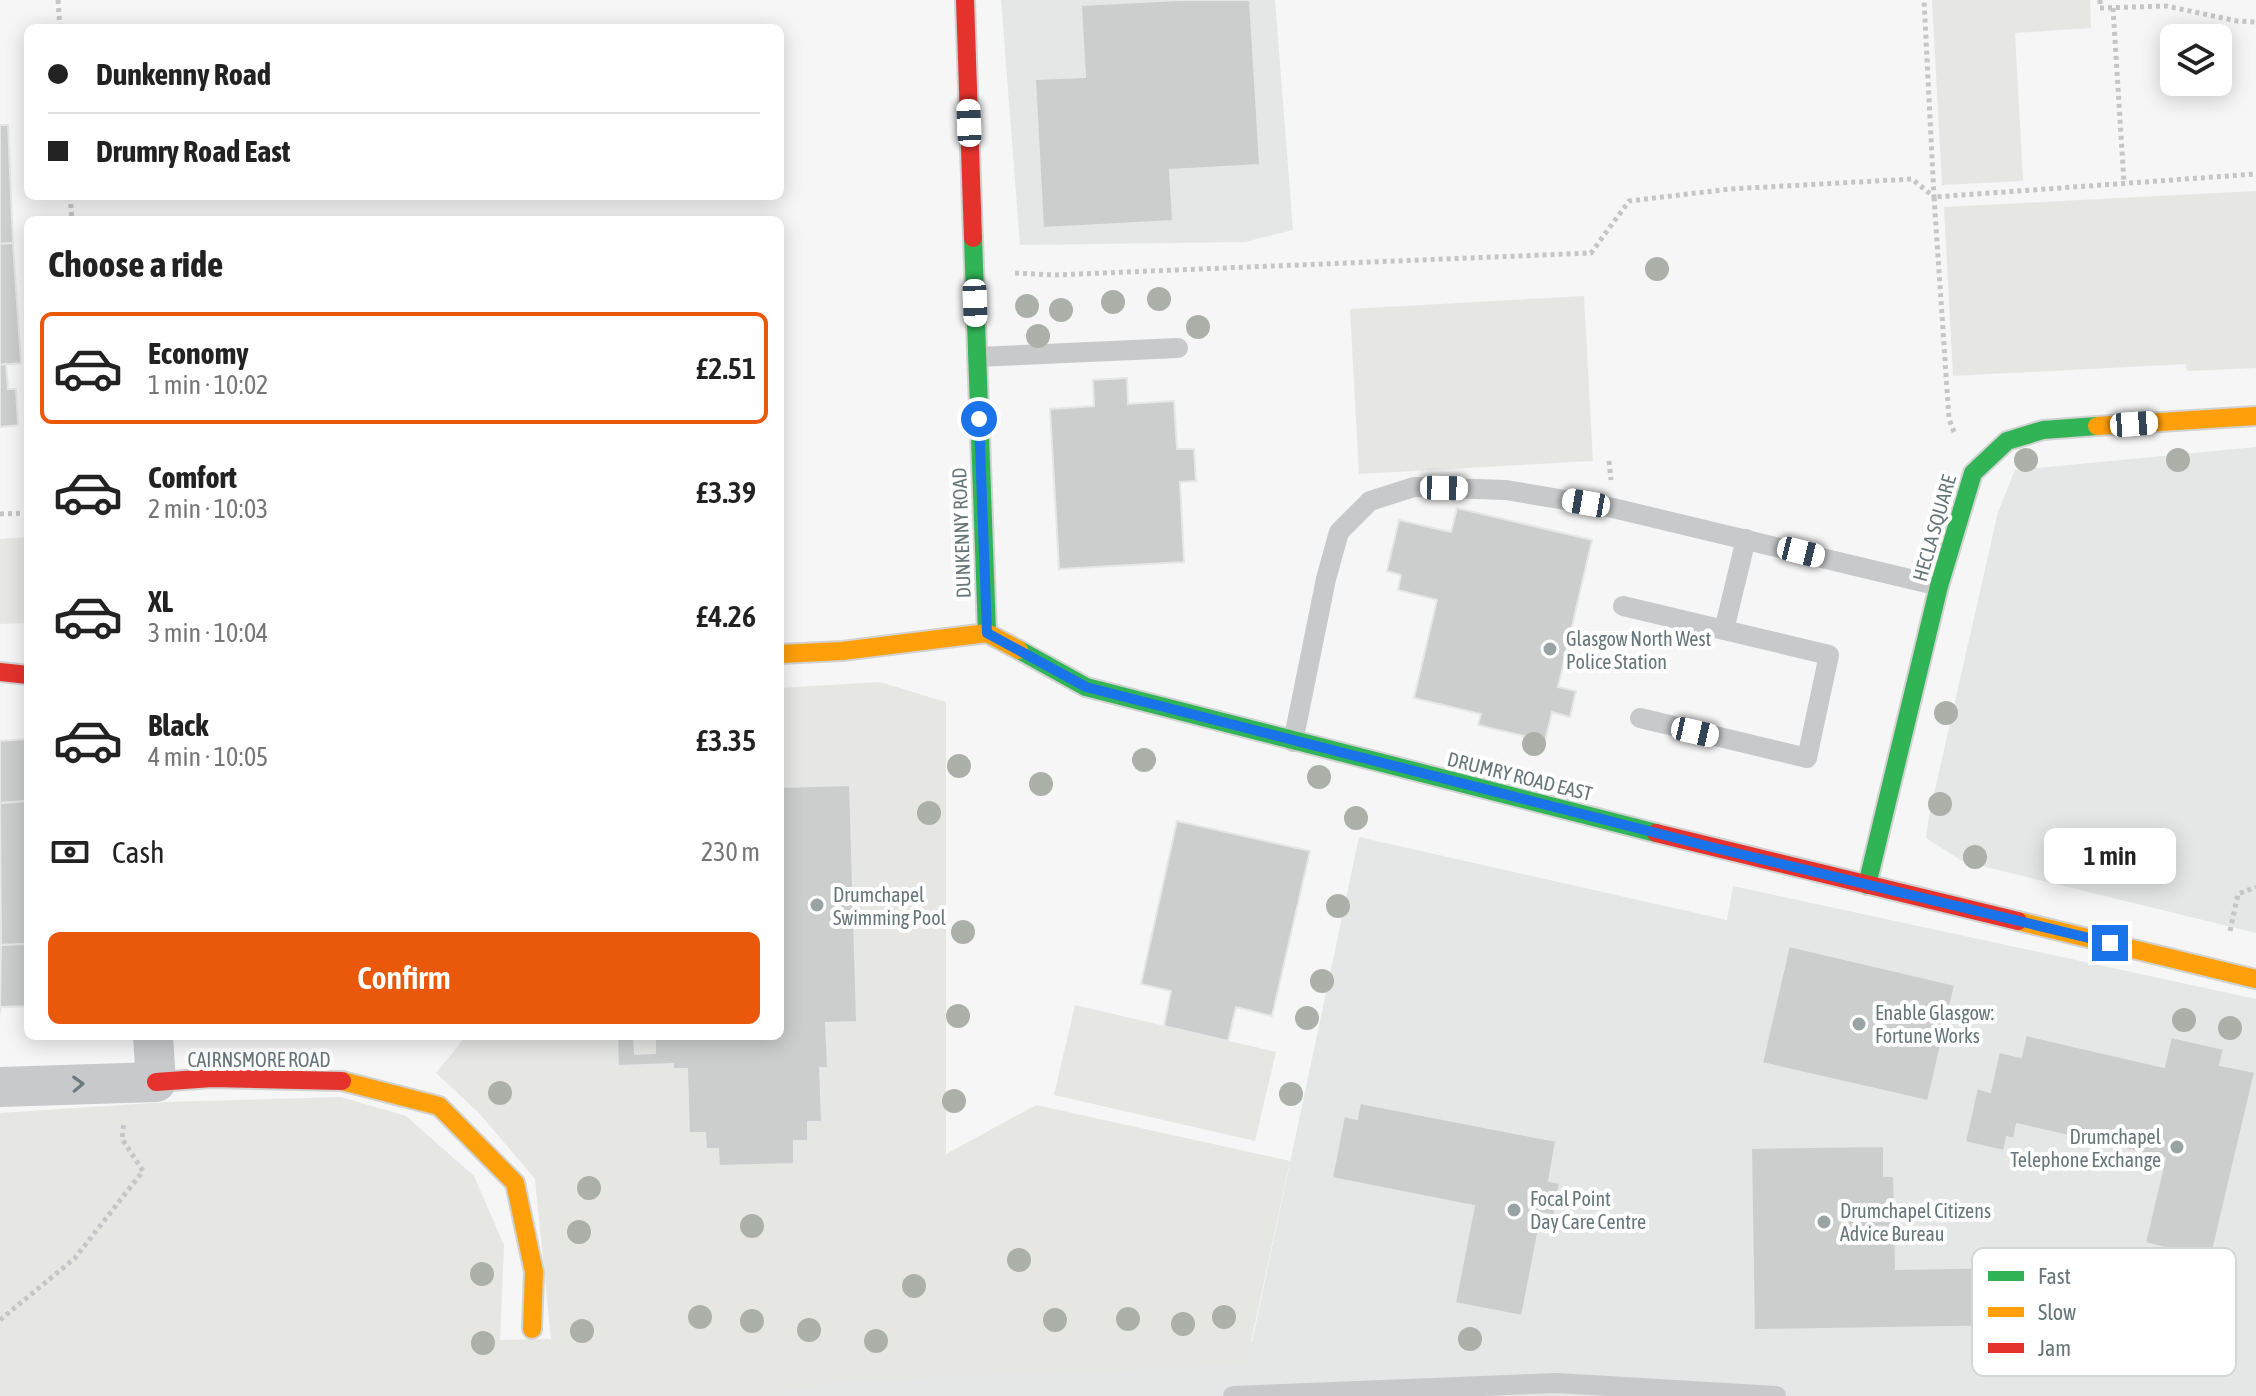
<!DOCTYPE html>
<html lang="en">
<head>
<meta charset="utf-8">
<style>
	body { margin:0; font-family:"Asap Condensed",sans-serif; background:#f6f6f6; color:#222; height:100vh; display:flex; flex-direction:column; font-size:30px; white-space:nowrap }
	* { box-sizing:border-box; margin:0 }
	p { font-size:26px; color:#767676 }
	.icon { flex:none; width:44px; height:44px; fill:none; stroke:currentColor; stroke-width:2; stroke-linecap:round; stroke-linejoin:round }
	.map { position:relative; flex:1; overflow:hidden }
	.details { position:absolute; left:24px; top:216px; width:760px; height:824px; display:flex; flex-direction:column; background:#fff; border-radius:12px; box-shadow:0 4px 20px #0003 }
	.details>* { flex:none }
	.top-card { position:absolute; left:24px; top:24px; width:760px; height:176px; border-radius:12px; box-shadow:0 4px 20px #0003; display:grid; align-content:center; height:176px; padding:0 24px; background:#fff }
	.controls { position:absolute; left:2160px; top:24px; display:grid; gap:16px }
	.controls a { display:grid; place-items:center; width:72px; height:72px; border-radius:12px; background:#fff; box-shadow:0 4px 20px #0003; font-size:40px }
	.end { position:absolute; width:36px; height:36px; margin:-18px; border:10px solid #1a73e8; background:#fff; box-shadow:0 0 0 4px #fff }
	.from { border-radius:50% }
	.bubble { position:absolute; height:56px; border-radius:12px; background:#fff; box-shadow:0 4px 20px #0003; font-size:26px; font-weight:600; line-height:56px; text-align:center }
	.car { position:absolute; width:24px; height:48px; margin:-24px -12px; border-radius:10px; box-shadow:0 0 6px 2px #0007; background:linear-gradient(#fff 24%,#345 0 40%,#fff 0 76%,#345 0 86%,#fff 0) }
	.top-card b { display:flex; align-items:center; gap:28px; height:76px; font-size:30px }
	.top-card b+b { border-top:2px solid #e0e0e0 }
	.top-card i { width:20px; height:20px; background:#222 }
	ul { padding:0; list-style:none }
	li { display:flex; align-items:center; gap:24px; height:112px; margin:0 16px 12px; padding:0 8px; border:4px solid transparent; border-radius:12px }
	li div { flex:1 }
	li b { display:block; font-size:30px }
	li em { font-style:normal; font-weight:600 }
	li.current { border-color:#ea580c }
	li>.icon { width:72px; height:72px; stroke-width:1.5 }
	h2 { padding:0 24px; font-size:36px; line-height:96px }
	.pay { display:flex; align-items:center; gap:20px; height:88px; padding:0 24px; font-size:30px }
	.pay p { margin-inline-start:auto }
	.button { display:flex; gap:16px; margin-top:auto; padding:16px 24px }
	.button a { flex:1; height:92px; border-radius:12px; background:#ea580c; color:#fff; font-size:32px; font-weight:600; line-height:92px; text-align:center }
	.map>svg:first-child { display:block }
	.built { fill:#e5e6e6 }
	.green { fill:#e6e7e3 }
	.building { fill:#cccdcd; stroke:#e6e6e6; stroke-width:2 }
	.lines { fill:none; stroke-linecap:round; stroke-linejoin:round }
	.fast-casing { stroke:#d1d2d2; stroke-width:22 }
	.slow-casing { stroke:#d1d2d2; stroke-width:22 }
	.jam-casing { stroke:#d1d2d2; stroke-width:22 }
	.path { stroke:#c6c6c7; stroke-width:5; stroke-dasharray:4 4; stroke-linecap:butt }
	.lane { stroke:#c7c9ca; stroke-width:20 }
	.street { stroke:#c7c9ca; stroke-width:40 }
	.fast { stroke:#30b455; stroke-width:18 }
	.slow { stroke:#ff9f0a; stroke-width:18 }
	.jam { stroke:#e5322d; stroke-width:18 }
	.tree { fill:#abb1a8 }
	.oneway { stroke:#6b7a7f }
	.route { stroke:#1a73e8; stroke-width:10 }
	.poi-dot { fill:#98a3a6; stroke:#fff; stroke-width:3 }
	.labels { text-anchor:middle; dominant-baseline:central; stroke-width:8; stroke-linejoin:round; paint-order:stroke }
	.street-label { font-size:20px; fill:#66767b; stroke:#fff }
	.poi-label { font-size:20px; fill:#66767b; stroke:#fff; text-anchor:start }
	.key { fill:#fff; stroke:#d1d6d7; stroke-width:2 }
	.key-label { font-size:22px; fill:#66767b }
</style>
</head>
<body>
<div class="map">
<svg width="2256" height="1396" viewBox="0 0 2256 1396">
	<rect width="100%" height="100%" fill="#f6f6f6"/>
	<!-- built -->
	<g class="built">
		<polygon points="1001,0 1275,0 1293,230 1245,242 1020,245"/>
		<polygon points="2256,447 2256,933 1962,861 1926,838 1929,816 1998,512 2015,470"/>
		<polygon points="1359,837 1727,920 1733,886 2256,999 2256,1396 504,1396 507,1347 1252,1342"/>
	</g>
	<!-- green -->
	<g class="green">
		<polygon points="1932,0 2090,0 2091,28 2015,33 2023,181 1942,185"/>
		<polygon points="2256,191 2256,368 2187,371 2186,364 1953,376 1944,207"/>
		<polygon points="1584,296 1593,461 1359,474 1350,309"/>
		<polygon points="28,537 28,623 0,624 0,539"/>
		<polygon points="880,682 946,702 946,1154 1036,1105 1290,1161 1246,1365 835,1381 770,1396 0,1396 0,1113 167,1102 341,1097 406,1116 474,1176 504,1245 500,1340 551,1339 535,1179 479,1113 436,1073 466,1036 780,1036 780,688"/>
		<polygon points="1075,1005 1276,1052 1255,1141 1054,1095"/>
	</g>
	<!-- building -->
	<g class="building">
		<polygon points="1179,0 1250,0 1260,165 1170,170 1173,221 1043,228 1035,79 1085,77 1081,5"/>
		<polygon points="0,125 8,125 13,243 0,244"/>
		<polygon points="13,243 21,363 0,365 0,244"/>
		<polygon points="6,364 8,389 16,389 18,425 0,427 0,365"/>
		<polygon points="1127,378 1128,404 1174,401 1177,449 1194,449 1196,481 1180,482 1184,562 1059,569 1050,409 1094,406 1093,380"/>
		<polygon points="1457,508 1592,540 1558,687 1576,691 1570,717 1552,712 1545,741 1478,725 1481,714 1414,698 1437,600 1398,590 1401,575 1387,571 1399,520 1451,532"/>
		<polygon points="28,739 28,801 0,803 0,741"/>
		<polygon points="850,785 857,1022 826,1023 828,1068 820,1068 822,1122 808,1122 808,1141 794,1141 794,1164 719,1166 718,1149 706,1149 705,1133 689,1133 687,1069 673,1069 673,1064 618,1066 617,1036 634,1036 635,1054 655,1053 655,1036 780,1036 780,787"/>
		<polygon points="28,801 28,944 1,945 0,803"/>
		<polygon points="1177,821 1310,851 1272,1016 1236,1007 1228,1041 1164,1026 1171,991 1141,984"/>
		<polygon points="28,944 28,1006 1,1007 0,1013 1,945"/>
		<polygon points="1789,946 1955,985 1928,1101 1762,1063"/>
		<polygon points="2026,1035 2164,1067 2171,1037 2224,1049 2220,1065 2255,1072 2211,1259 2145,1243 2165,1158 2017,1124 2014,1139 2007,1137 2004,1151 1965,1142 1977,1088 1990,1092 1999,1052 2021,1057"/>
		<polygon points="1360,1103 1556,1141 1549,1181 1560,1183 1554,1216 1542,1213 1522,1316 1455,1303 1474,1206 1332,1178 1344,1116 1357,1119"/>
		<polygon points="1884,1146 1884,1176 1894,1176 1896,1269 2010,1267 2011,1326 1754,1330 1751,1148"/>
	</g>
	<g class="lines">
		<defs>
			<g id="fast">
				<polyline points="973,238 987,633"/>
				<polyline points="1019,650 1086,687 1656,833"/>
				<polyline points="1867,885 1939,586 1973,473 2007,441 2043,430 2097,426"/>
			</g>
			<g id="slow">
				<polyline points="2097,426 2256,416"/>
				<polyline points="780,654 842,651 987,633 1019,650"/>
				<polyline points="2018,921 2256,979"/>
				<polyline points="342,1081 439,1106 515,1183 534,1272 532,1329"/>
			</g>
			<g id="jam">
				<polyline points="965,0 973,238"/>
				<polyline points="0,672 28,675"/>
				<polyline points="1656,833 2018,921"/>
				<polyline points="156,1082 212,1078 342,1081"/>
			</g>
		</defs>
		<!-- fast casing -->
		<use href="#fast" class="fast-casing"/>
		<!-- slow casing -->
		<use href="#slow" class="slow-casing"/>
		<!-- jam casing -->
		<use href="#jam" class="jam-casing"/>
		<!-- path -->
		<g class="path">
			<polyline points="58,0 60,28"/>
			<polyline points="2100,0 2100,8 2166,6 2237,21 2256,22"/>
			<polyline points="2113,8 2124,183"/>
			<polyline points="70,196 72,220"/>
			<polyline points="1015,273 1054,275 1591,253 1629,201 1730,189 1912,179 1934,197 1924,0"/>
			<polyline points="1954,432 1949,419 1934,197 2256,174"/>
			<polyline points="1609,461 1611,480"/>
			<polyline points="0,514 28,513"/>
			<polyline points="2230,931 2238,894 2256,887"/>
			<polyline points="0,1320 75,1258 143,1171 122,1139 124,1122"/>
		</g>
		<!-- lane -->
		<g class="lane">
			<polyline points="977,357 1178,348"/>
			<polyline points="1623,606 1829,655 1807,758 1640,718"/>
			<polyline points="1724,630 1746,539"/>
			<polyline points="1293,742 1326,579 1339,532 1370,501 1414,487 1506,490 1613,508 1939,586"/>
			<polyline points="1233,1396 1557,1383 1776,1396"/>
		</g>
		<!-- street -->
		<polyline class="street" points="0,1087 156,1082 153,1036"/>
		<!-- fast -->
		<use href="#fast" class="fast"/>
		<!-- slow -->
		<use href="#slow" class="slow"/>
		<!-- jam -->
		<use href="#jam" class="jam"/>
	</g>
	<!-- trees -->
	<g class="tree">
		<circle cx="1657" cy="269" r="12"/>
		<circle cx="1159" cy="299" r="12"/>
		<circle cx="1113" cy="302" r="12"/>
		<circle cx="1027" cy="306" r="12"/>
		<circle cx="1061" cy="310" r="12"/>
		<circle cx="1198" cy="327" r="12"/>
		<circle cx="1038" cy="336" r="12"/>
		<circle cx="2026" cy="460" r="12"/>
		<circle cx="2178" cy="460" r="12"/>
		<circle cx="1946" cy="713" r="12"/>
		<circle cx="1534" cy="744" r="12"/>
		<circle cx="1144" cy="760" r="12"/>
		<circle cx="959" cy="766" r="12"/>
		<circle cx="1319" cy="777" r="12"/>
		<circle cx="1041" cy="784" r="12"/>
		<circle cx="1940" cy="804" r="12"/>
		<circle cx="929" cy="813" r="12"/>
		<circle cx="1356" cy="818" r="12"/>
		<circle cx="1975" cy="857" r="12"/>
		<circle cx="1338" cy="906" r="12"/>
		<circle cx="963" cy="932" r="12"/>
		<circle cx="1322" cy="981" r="12"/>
		<circle cx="958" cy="1016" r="12"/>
		<circle cx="1307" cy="1018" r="12"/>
		<circle cx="2184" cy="1020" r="12"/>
		<circle cx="2230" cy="1028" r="12"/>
		<circle cx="500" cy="1093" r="12"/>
		<circle cx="1291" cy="1094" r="12"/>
		<circle cx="954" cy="1101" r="12"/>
		<circle cx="589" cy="1188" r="12"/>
		<circle cx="752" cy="1226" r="12"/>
		<circle cx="579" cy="1232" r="12"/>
		<circle cx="1019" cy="1260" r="12"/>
		<circle cx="482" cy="1274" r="12"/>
		<circle cx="914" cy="1286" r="12"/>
		<circle cx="700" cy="1317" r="12"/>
		<circle cx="1224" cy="1317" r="12"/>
		<circle cx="1128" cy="1319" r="12"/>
		<circle cx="1055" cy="1320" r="12"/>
		<circle cx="752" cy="1321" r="12"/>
		<circle cx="1183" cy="1324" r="12"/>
		<circle cx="809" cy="1330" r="12"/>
		<circle cx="582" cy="1331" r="12"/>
		<circle cx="1470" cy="1339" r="12"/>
		<circle cx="876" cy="1341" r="12"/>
		<circle cx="483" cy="1343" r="12"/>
	</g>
	<!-- one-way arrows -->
	<defs><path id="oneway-chevron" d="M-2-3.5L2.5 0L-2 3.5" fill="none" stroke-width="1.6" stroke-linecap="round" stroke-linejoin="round" transform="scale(2)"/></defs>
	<use class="oneway" href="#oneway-chevron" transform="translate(78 1084) rotate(-2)"/>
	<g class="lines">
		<!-- route -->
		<polyline class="route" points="979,419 987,633 1086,687 1715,848 2110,943"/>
	</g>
	<!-- markers -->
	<g class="poi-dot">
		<circle cx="1550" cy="649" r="8"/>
		<circle cx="817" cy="905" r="8"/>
		<circle cx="1859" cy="1024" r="8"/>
		<circle cx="2177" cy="1147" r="8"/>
		<circle cx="1514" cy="1210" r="8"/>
		<circle cx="1824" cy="1222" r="8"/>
	</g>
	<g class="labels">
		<!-- street labels -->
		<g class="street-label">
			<text transform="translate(1934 528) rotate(-74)">HECLA SQUARE</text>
			<text transform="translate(961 533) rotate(-92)">DUNKENNY ROAD</text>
			<text transform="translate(1520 776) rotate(14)">DRUMRY ROAD EAST</text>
			<text x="259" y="1059">CAIRNSMORE ROAD</text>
		</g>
		<!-- poi labels -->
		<g class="poi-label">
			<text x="1566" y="638">Glasgow North West<tspan x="1566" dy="23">Police Station</tspan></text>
			<text x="833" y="894">Drumchapel<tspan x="833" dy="23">Swimming Pool</tspan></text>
			<text x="1875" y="1012">Enable Glasgow:<tspan x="1875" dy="23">Fortune Works</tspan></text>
			<text x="2161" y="1136" text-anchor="end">Drumchapel<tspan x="2161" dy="23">Telephone Exchange</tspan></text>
			<text x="1530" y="1198">Focal Point<tspan x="1530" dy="23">Day Care Centre</tspan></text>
			<text x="1840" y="1210">Drumchapel Citizens<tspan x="1840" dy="23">Advice Bureau</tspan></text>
		</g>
	</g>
	<!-- legend -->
	<rect x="1972" y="1248" width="264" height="128" rx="12" class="key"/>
	<rect x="1988" y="1271" width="36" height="10" fill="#30b455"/>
	<rect x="1988" y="1307" width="36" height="10" fill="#ff9f0a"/>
	<rect x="1988" y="1343" width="36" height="10" fill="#e5322d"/>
	<g class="key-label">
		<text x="2038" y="1284">Fast</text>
		<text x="2038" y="1320">Slow</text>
		<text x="2038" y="1356">Jam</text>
	</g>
</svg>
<div class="controls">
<a><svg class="icon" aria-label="layers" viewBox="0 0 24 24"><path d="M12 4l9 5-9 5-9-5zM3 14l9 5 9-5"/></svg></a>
</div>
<i class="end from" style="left:979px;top:419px"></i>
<i class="end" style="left:2110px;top:943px"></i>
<div class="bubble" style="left:2044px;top:828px;width:132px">1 min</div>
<i class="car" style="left:969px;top:123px;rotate:358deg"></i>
<i class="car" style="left:975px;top:303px;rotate:178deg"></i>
<i class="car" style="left:2134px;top:424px;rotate:86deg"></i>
<i class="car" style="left:1444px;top:488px;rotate:91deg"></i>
<i class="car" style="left:1586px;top:503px;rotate:280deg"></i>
<i class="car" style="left:1801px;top:552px;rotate:104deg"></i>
<i class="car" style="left:1695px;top:732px;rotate:103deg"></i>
<div class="top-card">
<b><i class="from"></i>Dunkenny Road</b>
<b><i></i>Drumry Road East</b>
</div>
<section class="details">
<h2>Choose a ride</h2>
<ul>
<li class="current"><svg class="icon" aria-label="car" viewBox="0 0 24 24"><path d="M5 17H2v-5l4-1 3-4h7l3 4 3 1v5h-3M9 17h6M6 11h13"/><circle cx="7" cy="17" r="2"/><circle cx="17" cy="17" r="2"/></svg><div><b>Economy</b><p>1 min · 10:02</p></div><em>£2.51</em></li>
<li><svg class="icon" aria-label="car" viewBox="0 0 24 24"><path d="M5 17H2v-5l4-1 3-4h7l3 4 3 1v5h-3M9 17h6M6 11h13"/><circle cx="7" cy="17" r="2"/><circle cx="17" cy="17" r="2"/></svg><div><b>Comfort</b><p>2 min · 10:03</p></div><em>£3.39</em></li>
<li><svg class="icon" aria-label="car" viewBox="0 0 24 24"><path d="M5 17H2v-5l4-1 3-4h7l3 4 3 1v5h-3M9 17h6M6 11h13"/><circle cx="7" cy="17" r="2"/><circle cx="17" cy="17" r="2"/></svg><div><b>XL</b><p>3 min · 10:04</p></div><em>£4.26</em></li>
<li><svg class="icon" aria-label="car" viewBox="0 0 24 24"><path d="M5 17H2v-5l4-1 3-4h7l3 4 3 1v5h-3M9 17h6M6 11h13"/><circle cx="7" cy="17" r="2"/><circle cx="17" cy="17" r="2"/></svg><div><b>Black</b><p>4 min · 10:05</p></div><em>£3.35</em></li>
</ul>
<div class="pay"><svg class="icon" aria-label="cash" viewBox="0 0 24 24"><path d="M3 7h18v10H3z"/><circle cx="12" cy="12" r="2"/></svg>Cash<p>230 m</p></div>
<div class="button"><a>Confirm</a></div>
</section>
</div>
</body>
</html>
